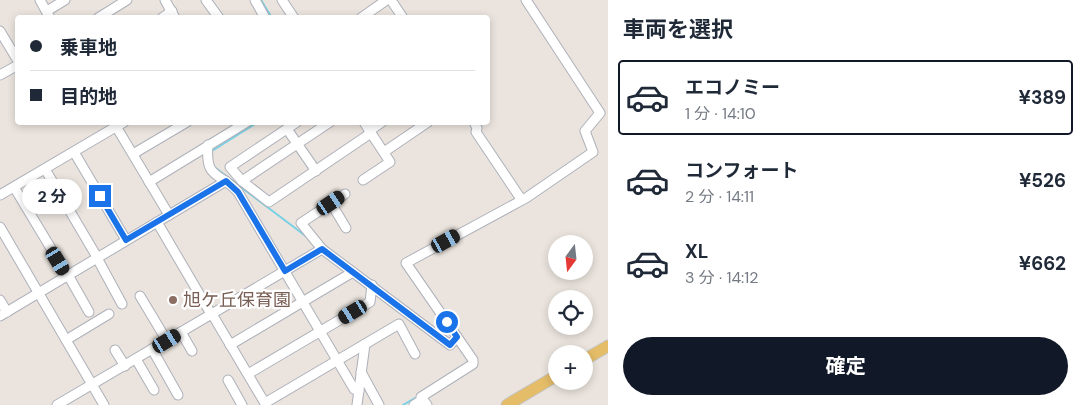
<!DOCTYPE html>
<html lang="ja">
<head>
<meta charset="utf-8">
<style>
	body { margin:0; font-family:"DM Sans","Noto Sans JP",sans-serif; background:#f2f2f3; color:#1f2937; height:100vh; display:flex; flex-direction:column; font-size:19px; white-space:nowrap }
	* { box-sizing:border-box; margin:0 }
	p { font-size:16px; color:#747a83 }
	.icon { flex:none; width:28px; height:28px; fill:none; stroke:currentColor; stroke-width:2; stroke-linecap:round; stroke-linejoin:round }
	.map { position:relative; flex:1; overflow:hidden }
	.details { display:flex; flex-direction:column; background:#fff; width:475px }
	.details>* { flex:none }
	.hud { position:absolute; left:15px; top:15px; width:475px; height:110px; border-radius:5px; box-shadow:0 2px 8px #0003; display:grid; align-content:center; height:110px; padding:0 15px; background:#fff }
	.needle { width:32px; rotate:195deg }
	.tools { position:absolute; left:548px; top:235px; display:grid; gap:10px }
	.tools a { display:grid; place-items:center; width:45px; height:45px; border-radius:50%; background:#fff; box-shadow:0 2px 8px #0003; font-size:25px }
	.end { position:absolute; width:22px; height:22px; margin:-11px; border:6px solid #1a73e8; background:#fff; box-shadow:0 0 0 2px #fff }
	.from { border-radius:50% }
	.bubble { position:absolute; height:35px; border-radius:18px; background:#fff; box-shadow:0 2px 8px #0003; font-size:16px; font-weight:700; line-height:35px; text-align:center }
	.car { position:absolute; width:15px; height:30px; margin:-15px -8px; border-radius:6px; box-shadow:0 0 4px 1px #0007; background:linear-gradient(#222 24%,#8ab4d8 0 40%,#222 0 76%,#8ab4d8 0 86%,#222 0) }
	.hud b { display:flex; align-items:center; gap:18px; height:48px; font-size:19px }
	.hud b+b { border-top:1px solid #e0e1e3 }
	.hud i { width:12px; height:12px; background:#1f2937 }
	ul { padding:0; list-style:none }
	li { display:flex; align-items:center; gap:15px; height:75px; margin:0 10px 8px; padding:0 5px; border:2px solid transparent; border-radius:5px }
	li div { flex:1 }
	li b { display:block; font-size:19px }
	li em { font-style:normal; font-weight:700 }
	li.current { border-color:#111827 }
	li>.icon { width:45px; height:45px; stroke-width:1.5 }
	h2 { padding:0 15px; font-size:22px; line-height:60px }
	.action { display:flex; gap:10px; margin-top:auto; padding:10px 15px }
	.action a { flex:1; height:58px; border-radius:30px; background:#111827; color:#fff; font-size:20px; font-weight:700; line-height:58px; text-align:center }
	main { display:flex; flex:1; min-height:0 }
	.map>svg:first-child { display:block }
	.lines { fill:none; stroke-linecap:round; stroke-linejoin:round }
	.stream { stroke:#7ad1e4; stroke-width:2 }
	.minor-casing { stroke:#aeb1ba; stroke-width:11 }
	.major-casing { stroke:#c4c4c4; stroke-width:13 }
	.minor { stroke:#fff; stroke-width:9 }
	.major { stroke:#e5bd69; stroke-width:11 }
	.route { stroke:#1a73e8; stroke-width:6 }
	.education-dot { fill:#8d6e63; stroke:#fff; stroke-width:2 }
	.labels { text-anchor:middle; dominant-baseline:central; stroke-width:4.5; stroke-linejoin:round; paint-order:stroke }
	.education-label { font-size:18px; fill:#785e54; stroke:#fff; text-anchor:start }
</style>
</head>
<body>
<main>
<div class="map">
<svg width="608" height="405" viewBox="0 0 608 405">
	<rect width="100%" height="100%" fill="#ebe4de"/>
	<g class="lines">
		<!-- stream -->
		<g class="stream">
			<polyline points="261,0 272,18"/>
			<polyline points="212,151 258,122"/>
			<polyline points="213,166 307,237"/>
			<polyline points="403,405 415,398"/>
		</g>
		<defs>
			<g id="minor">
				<polyline points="40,0 50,18"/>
				<polyline points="165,0 175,18"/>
				<polyline points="206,0 219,18"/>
				<polyline points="255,0 265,18"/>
				<polyline points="282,0 294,18"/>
				<polyline points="391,0 403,18"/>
				<polyline points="47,11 65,0"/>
				<polyline points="98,18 127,0"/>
				<polyline points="162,18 172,11"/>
				<polyline points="361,18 385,1"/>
				<polyline points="0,31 18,61"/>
				<polyline points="0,75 18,65"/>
				<polyline points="297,122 230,167 242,181 269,202 371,133 364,122"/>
				<polyline points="474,122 477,128 476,132 521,199"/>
				<polyline points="114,123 169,215"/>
				<polyline points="287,129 316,171"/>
				<polyline points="369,131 382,122"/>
				<path d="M208 145C205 180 219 171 238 192L354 389 359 391"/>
				<polyline points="74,152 126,240"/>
				<polyline points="384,152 428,122"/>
				<polyline points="133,154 187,122"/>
				<polyline points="45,169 97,257"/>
				<polyline points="363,180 390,162 371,133"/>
				<polyline points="242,181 330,122"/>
				<polyline points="149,182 247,122"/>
				<polyline points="14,187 67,275"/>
				<polyline points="345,194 301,223 322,249 450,345 457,337"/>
				<polyline points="0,195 124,122"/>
				<polyline points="331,203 346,228"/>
				<polyline points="157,222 211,314"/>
				<polyline points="0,227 104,405"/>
				<polyline points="97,258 122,304"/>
				<polyline points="68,275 89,312"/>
				<polyline points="140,296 167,341"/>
				<polyline points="0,300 7,312"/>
				<polyline points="212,314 266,405"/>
				<polyline points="0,316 226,181"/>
				<polyline points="181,332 192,351"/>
				<polyline points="66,340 109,314"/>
				<polyline points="230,345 353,272"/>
				<polyline points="152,349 178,395"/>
				<polyline points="115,350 125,366"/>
				<polyline points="136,359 154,390"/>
				<polyline points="361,372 379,405"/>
				<polyline points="248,374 370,302 372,285"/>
				<polyline points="228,380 242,405"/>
				<polyline points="265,403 399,324 415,354"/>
				<polyline points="57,405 322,249"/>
				<polyline points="357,405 365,344"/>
				<polyline points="414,405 423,399"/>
				<polyline points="427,405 421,397 473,364 473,360 406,263 526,198 593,152 585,131 600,113 526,0"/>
			</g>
			<g id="major">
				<polyline points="584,360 608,346"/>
				<polyline points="507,405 556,376"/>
			</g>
		</defs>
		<!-- minor casing -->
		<use href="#minor" class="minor-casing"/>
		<!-- major casing -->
		<use href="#major" class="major-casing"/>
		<!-- minor -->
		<use href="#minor" class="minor"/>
		<!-- major -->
		<use href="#major" class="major"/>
	</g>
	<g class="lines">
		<!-- route -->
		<polyline class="route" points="100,196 126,240 226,181 238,192 285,271 322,249 450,345 457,337 447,322"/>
	</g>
	<!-- markers -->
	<circle class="education-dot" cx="173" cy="300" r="5"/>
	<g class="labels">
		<!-- education labels -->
		<g class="education-label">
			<text x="183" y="300">旭ケ丘保育園</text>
		</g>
	</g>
</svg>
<div class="tools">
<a><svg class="needle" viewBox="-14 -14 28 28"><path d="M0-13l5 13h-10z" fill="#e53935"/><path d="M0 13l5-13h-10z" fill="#747a83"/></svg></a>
<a><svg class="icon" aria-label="locate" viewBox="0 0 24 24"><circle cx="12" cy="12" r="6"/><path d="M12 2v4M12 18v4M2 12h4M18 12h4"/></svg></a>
<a>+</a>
</div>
<i class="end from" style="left:447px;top:322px"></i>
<i class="end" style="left:100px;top:196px"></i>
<div class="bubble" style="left:22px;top:179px;width:60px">2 分</div>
<i class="car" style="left:331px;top:203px;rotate:56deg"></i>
<i class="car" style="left:446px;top:241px;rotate:61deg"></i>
<i class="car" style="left:58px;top:261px;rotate:149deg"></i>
<i class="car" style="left:353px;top:312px;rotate:239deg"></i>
<i class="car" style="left:167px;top:341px;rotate:59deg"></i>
<div class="hud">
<b><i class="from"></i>乗車地</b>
<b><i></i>目的地</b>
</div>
</div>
<section class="details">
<h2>車両を選択</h2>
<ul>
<li class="current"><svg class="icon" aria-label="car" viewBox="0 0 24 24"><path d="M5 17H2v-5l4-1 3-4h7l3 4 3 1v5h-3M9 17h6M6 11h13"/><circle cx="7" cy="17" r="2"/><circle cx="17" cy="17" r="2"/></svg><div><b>エコノミー</b><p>1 分 · 14:10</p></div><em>¥389</em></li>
<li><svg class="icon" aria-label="car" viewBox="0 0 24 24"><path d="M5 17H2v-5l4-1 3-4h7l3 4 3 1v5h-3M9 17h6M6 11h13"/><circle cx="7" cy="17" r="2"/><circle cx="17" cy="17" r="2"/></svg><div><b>コンフォート</b><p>2 分 · 14:11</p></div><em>¥526</em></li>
<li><svg class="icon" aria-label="car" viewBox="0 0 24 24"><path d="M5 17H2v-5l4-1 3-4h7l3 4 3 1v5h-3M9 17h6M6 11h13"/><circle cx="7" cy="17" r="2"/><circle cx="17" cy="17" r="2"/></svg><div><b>XL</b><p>3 分 · 14:12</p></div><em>¥662</em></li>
</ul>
<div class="action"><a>確定</a></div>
</section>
</main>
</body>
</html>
